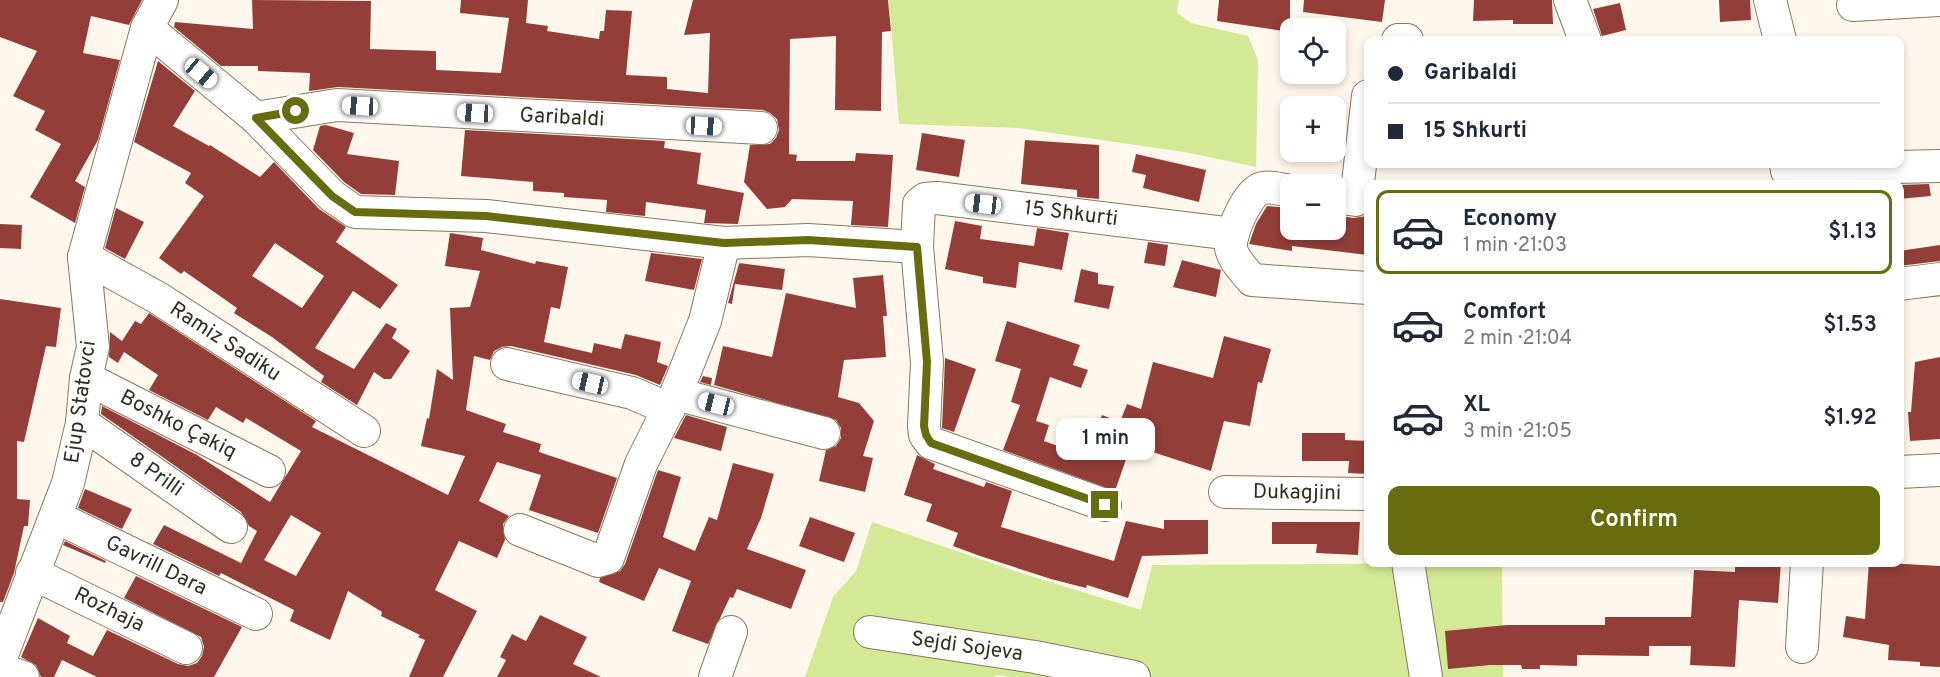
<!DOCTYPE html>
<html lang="en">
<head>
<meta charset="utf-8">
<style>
	body { margin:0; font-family:Overpass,sans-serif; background:#f6f6f7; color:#1f2937; height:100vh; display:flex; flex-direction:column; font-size:22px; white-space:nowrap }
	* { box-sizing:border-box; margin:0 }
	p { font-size:20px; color:#747a83 }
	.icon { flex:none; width:33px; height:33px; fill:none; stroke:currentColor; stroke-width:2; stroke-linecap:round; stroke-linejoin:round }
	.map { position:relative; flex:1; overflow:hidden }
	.sheet { position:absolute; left:1364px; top:180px; width:540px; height:387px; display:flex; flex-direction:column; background:#fff; border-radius:12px; box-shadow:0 3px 9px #0003 }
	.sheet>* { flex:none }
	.top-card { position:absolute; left:1364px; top:36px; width:540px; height:132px; border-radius:12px; box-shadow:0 3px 9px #0003; display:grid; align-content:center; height:132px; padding:0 24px; background:#fff }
	.fabs { position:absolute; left:1280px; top:18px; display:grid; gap:12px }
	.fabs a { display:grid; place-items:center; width:66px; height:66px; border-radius:12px; background:#fff; box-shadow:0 3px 9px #0003; font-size:30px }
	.end { position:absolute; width:27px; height:27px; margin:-14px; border:8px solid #676c0e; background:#fff; box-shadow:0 0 0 3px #fff }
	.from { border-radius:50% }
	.bubble { position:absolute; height:42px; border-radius:12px; background:#fff; box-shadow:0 3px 9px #0003; font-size:20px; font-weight:600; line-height:42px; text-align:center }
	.car { position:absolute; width:18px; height:36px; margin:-18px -9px; border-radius:8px; box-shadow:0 0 4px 2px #0007; background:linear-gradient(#fff 24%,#345 0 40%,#fff 0 76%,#345 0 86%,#fff 0) }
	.top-card b { display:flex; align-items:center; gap:21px; height:57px; font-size:22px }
	.top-card b+b { border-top:2px solid #e0e1e3 }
	.top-card i { width:15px; height:15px; background:#1f2937 }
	ul { padding:10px 0 0; list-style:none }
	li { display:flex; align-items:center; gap:18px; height:84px; margin:0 12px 9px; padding:0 12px; border:3px solid transparent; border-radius:12px }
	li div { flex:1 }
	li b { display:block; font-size:22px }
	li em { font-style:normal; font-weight:600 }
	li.on { border-color:#676c0e }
	li>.icon { width:54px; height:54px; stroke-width:1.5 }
	.action { display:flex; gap:12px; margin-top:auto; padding:12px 24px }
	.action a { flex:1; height:69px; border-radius:12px; background:#676c0e; color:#fff; font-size:24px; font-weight:600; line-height:69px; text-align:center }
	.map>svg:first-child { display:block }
	.green { fill:#d3e995 }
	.building { fill:#933e38; fill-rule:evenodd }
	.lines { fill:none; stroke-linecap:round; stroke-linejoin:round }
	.minor-casing { stroke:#89775d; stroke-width:34 }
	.minor { stroke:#fff; stroke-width:32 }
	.route { stroke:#676c0e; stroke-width:8 }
	.labels { text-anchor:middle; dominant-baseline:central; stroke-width:6; stroke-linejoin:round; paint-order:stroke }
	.street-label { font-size:21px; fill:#342c21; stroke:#fff }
</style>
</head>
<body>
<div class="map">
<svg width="1940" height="677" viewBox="0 0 1940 677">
	<rect width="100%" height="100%" fill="#fff7eb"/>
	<!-- green -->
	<g class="green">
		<polygon points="889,0 1179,0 1177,13 1191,23 1248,36 1258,60 1256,167 1184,152 1018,128 899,124"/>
		<polygon points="872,522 1024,574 1141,610 1152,565 1502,563 1503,677 1012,677 996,675 995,677 805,677 833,597 856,571"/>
	</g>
	<!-- building -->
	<g class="building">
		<polygon points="0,0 142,0 129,25 91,16 83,53 120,60 98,140 75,181 85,187 75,223 30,197 61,144 35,130 45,111 13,96 37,51 0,37"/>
		<polygon points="252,0 371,1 370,49 436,51 436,70 501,73 509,18 460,13 461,0 528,0 526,23 548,26 547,31 599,39 600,31 604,31 606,10 632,11 626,75 667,77 667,89 708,93 710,33 684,35 693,0 888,0 891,31 882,32 881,111 835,110 836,36 790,39 789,154 797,155 796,161 855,161 856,153 893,155 888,227 851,225 853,201 792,199 785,207 767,209 744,182 750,145 770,144 776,138 779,130 777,119 770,113 763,110 338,87 309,91 310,73 258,71 258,66 221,66 174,27 175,22 253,29"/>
		<polygon points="1219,0 1290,0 1290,32 1217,21"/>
		<polygon points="1304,0 1385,0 1382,22 1303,12"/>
		<polygon points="1474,0 1552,0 1553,24 1513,24 1513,20 1473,21"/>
		<polygon points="1719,0 1750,0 1751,20 1720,22"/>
		<polygon points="1620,3 1626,30 1602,36 1593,9"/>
		<path d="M158 61 195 91 173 126 209 146 210 145 260 177 274 162 319 209 346 227 336 242 398 285 380 309 353 291 315 348 354 369 386 323 397 329 392 338 410 351 391 379H384L374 372 357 405 321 382 324 376 272 337 234 313 237 308 184 271 181 274 159 258 204 196 185 183 191 173 134 142ZM275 243 324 276 302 308 252 276Z"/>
		<polygon points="326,125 354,133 347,154 399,161 395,195 361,194 344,182 313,150 320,126"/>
		<polygon points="465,130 665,141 664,148 701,153 697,184 744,193 738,224 704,223 706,210 646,202 645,216 606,212 607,200 564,197 564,193 533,191 533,182 461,176"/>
		<polygon points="922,133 965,140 959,177 916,170"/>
		<polygon points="1025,140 1099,145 1099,199 1077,197 1077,190 1021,184"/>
		<polygon points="1136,154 1206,170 1199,202 1143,188 1146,175 1132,172"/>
		<polygon points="1929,184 1931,196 1899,199 1899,185"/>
		<polygon points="1267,206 1290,208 1290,230 1335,230 1335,215 1353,218 1368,216 1368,255 1292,246 1292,251 1249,244 1256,224"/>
		<polygon points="116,208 144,222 125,259 105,248"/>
		<polygon points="955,221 982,226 980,239 1034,246 1037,228 1069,233 1062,270 1019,262 1016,288 983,283 983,277 945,269"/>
		<polygon points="0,224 22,225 21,249 0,248"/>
		<path d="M450 233 483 238 481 250 535 264 536 261 568 267 560 309 551 307 544 342 592 353 594 343 621 349 625 334 661 342 657 362 668 366 660 385 636 375 511 346 502 347 494 351 490 360 474 356 466 410 506 424 503 432 541 444 539 452 617 478 598 533 529 510 541 475 497 462 479 501 509 516 503 524 505 540 497 558 459 541 435 590 477 611 443 677H409L425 640 418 637 420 635 381 616 382 612 348 591 330 640 290 621 294 610 221 573 219 576 153 544 164 525 241 563 257 531 249 526 241 512 101 414 102 406 197 455 270 502 301 451 246 418 243 423 216 407 208 420 149 390 158 375 124 352 118 363 109 357 110 332 122 341 135 321 141 324 149 313 316 421 312 427 448 495 465 456 421 446 427 418 429 419 437 369 453 380 450 308 470 307 480 271 445 266ZM291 515 321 533 296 576 264 560Z"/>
		<polygon points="1148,242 1168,245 1165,266 1144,263"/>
		<polygon points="1940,245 1940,261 1899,266 1899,251"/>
		<polygon points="651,253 702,259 694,290 645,281"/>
		<polygon points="740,260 739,263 785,269 782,290 735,284 732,304 728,303"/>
		<polygon points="1182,260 1221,270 1216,297 1173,287"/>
		<polygon points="1081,269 1098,273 1098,284 1114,286 1109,309 1074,302"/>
		<polygon points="883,275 887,316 883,316 886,357 844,360 838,397 859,403 874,421 863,456 873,458 865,492 819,481 826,450 836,446 841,438 841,428 836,420 714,385 723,346 772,357 786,293 856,308 853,278"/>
		<polygon points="0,299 61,308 56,347 46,346 24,442 17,441 17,499 30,500 28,526 24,526 14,573 3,602 0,602"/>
		<polygon points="1007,321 1080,345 1073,365 1088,370 1081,388 1050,377 1036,421 1049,425 1044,441 1086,456 1102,415 1120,422 1127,404 1141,409 1153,362 1213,378 1224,336 1271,349 1262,383 1258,382 1250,426 1224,421 1211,471 1131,445 1115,491 1003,450 1020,405 1011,402 1021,369 995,361"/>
		<polygon points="1940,357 1940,439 1910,441 1908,412 1911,412 1915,362"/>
		<polygon points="945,358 976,369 954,432 942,428"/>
		<polygon points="703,376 712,378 711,385 700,382"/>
		<polygon points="686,415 727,427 721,451 674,438"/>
		<polygon points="1302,433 1345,433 1345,440 1368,441 1368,474 1348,473 1349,461 1302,461"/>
		<polygon points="917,455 935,464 933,469 984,487 986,482 1012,491 1001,527 1114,561 1126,521 1164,529 1164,520 1208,520 1208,554 1142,556 1128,598 1087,585 1086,588 1051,579 980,556 953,546 958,533 926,521 932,504 904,495"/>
		<polygon points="733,463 774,474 761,518 747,549 806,570 791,609 737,589 733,598 730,597 708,644 672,631 691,581 659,568 644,601 599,582 600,578 620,571 625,564 658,470 681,477 663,537 695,551 709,517 717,520"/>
		<polygon points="85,489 132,509 122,529 78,508"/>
		<polygon points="810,517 855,533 844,562 799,546"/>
		<polygon points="1272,522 1360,522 1358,555 1316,553 1317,544 1272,544"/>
		<polygon points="65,541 106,561 105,563 63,545"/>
		<polygon points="1735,562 1781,562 1778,603 1739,600 1735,667 1690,665 1691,646 1649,646 1649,656 1577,655 1577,666 1540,665 1540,669 1522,669 1521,665 1490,665 1448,669 1445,631 1507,625 1605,625 1605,617 1691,617 1694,570 1735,572"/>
		<polygon points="1869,562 1940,566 1940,667 1920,666 1920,662 1888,660 1889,645 1843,637 1846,616 1865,619"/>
		<polygon points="136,576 242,627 214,677 97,677 62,660 54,677 41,677 36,665 21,657 38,618 70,636 67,643 93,656 107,630 178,664 188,666 197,663 202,656 204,647 201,637 124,598"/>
		<polygon points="540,615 587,637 573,664 601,677 497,677 506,660 500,657 512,634 526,641"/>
	</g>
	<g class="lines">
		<defs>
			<g id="minor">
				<polyline points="1570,0 1585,40"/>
				<polyline points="1770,0 1780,40"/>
				<polyline points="1853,5 1940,0"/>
				<polyline points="147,28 256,118 332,196 355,212 486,216 724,243 808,240 917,247 919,204 925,199 937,198 1233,234"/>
				<polyline points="1398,40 1407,40"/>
				<polyline points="256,118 337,105 761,128"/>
				<polyline points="1786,164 1787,171 1809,176 1895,167 1940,166"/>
				<path d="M1290 191C1280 189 1267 185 1258 190 1246 197 1229 235 1231 248 1233 260 1245 271 1252 280L1368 288"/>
				<polyline points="1335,197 1356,200 1368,96"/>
				<polyline points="917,247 927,362 924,426 925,435 931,443 1105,505"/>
				<polyline points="84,257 158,298 364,431"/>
				<polyline points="1899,284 1940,279"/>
				<polyline points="507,364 632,393 669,409"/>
				<polyline points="86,378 269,471"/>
				<polyline points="676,394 824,433"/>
				<polyline points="82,423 231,527"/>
				<polyline points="1899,472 1940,470"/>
				<polyline points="1225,492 1368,494"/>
				<polyline points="56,517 256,614"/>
				<polyline points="520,530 598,561 608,558 641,464 676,394 705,321 724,243"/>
				<polyline points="1408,562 1426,677"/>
				<polyline points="32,573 186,648"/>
				<polyline points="870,632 1035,657 1134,677"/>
				<polyline points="1802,647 1807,562"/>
				<polyline points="0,660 68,483 82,423 86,378 93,347 84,257 147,28 162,0"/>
				<polyline points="0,669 23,677"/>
				<polyline points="715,677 731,632"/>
			</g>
		</defs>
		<!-- minor casing -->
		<use href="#minor" class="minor-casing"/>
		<!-- minor -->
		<use href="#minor" class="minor"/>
	</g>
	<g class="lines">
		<!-- route -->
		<polyline class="route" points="296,111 256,118 332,196 355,212 486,216 724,243 808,240 917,247 927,362 924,426 926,435 931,443 1105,505"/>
	</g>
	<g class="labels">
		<!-- street labels -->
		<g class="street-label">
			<text transform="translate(562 118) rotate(3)">Garibaldi</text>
			<text transform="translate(1071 214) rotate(7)">15 Shkurti</text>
			<text transform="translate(225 342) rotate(33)">Ramiz Sadiku</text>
			<text transform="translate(81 402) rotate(-82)">Ejup Statovci</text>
			<text transform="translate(178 425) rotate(27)">Boshko Çakiq</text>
			<text transform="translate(156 475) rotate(35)">8 Prilli</text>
			<text transform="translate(1297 493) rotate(1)">Dukagjini</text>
			<text transform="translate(156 566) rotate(26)">Gavrill Dara</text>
			<text transform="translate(109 610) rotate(26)">Rozhaja</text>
			<text transform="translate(967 647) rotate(8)">Sejdi Sojeva</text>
		</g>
	</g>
</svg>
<div class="fabs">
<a><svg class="icon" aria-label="locate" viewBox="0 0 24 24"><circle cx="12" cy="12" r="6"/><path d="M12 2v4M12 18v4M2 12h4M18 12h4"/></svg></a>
<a>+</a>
<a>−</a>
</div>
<i class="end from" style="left:296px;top:111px"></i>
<i class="end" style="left:1105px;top:505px"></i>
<div class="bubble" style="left:1056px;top:418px;width:99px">1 min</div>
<i class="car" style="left:201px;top:73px;rotate:130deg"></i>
<i class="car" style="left:360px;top:106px;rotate:273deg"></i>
<i class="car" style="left:475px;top:113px;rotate:273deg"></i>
<i class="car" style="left:704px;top:126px;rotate:93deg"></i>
<i class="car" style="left:983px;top:204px;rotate:277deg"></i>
<i class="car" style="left:590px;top:383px;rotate:283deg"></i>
<i class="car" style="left:716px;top:404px;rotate:284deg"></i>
<div class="top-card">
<b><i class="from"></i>Garibaldi</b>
<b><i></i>15 Shkurti</b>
</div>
<section class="sheet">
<ul>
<li class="on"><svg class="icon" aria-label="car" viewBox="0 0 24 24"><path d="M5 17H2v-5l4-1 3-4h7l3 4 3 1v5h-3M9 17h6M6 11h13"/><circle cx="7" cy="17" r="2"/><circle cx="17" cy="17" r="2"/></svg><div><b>Economy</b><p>1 min · 21:03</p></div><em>$1.13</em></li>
<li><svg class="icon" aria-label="car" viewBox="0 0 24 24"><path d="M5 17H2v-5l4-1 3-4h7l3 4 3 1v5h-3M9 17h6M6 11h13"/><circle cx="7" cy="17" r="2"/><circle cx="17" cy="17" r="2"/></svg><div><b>Comfort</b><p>2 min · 21:04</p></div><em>$1.53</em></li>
<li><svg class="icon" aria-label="car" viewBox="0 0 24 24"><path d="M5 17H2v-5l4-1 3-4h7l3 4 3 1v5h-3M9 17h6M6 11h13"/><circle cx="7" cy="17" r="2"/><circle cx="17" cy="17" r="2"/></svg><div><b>XL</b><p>3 min · 21:05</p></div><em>$1.92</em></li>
</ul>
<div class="action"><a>Confirm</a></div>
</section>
</div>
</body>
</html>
